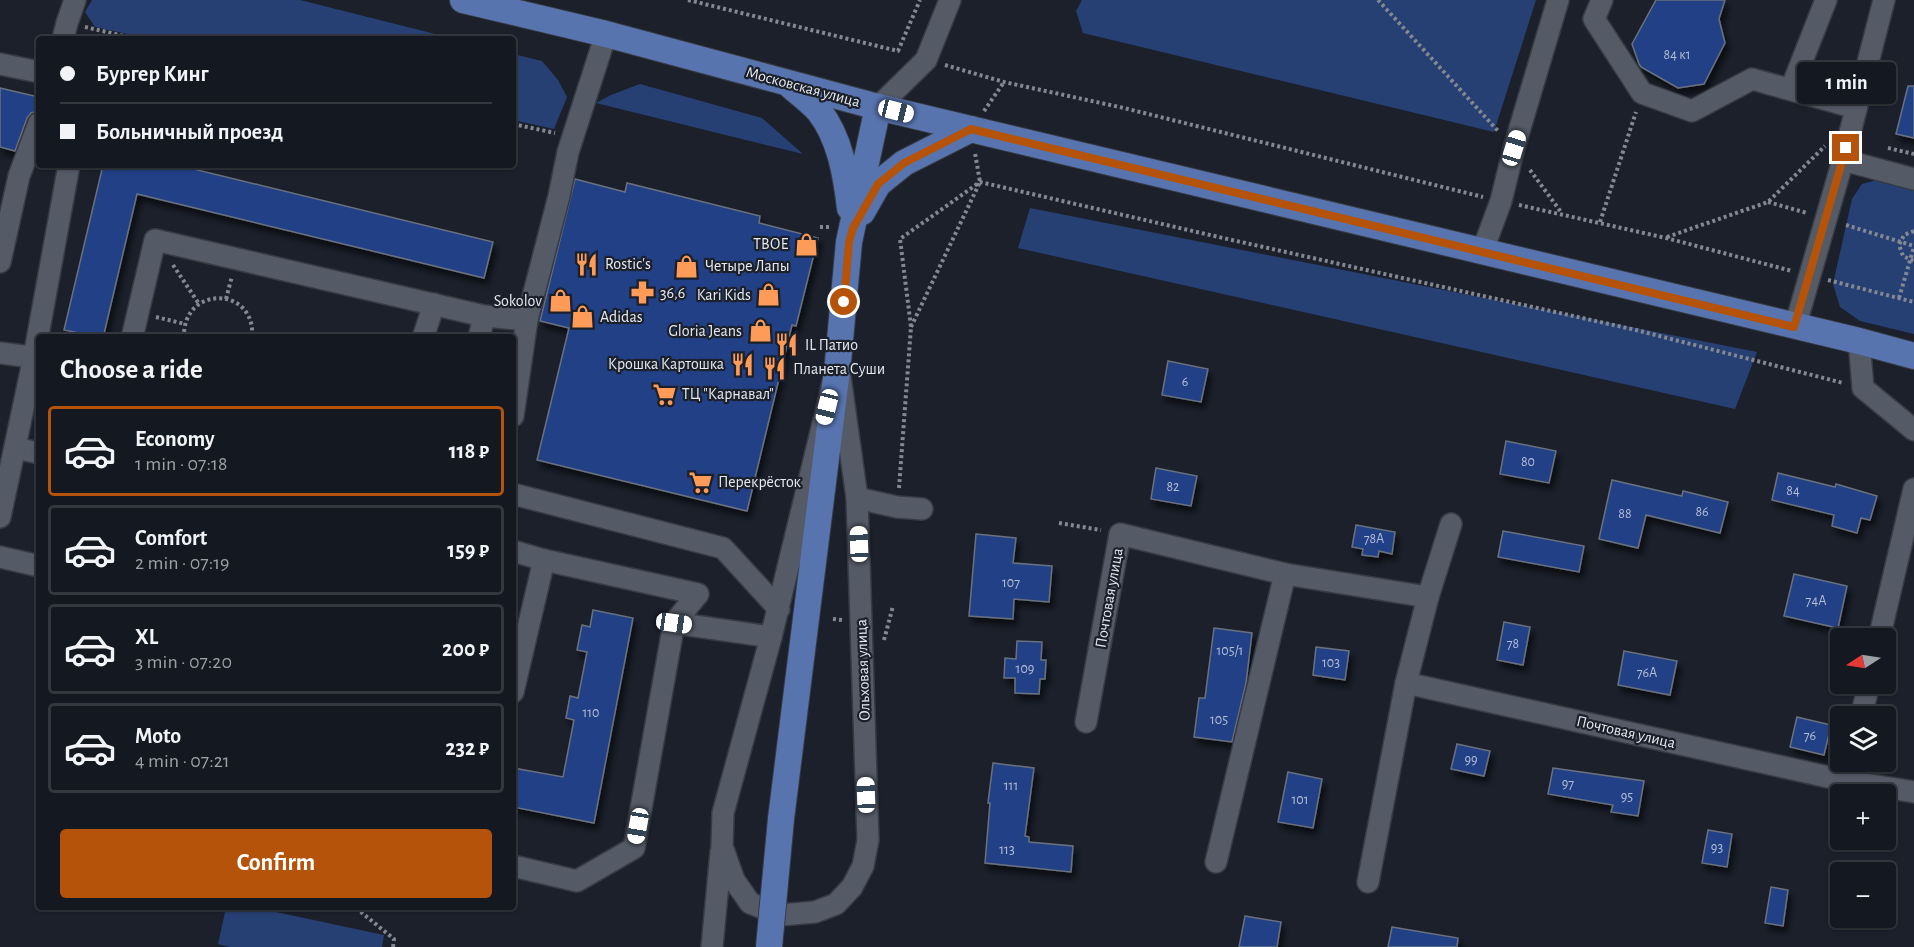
<!DOCTYPE html>
<html lang="en">
<head>
<meta charset="utf-8">
<style>
	body { margin:0; font-family:"Alegreya Sans",sans-serif; background:#21252d; color:#f1f3f6; height:100vh; display:flex; flex-direction:column; font-size:22px; white-space:nowrap }
	* { box-sizing:border-box; margin:0 }
	p { font-size:20px; color:#9da0a5 }
	.icon { flex:none; width:33px; height:33px; fill:none; stroke:currentColor; stroke-width:2; stroke-linecap:round; stroke-linejoin:round }
	.map { position:relative; flex:1; overflow:hidden }
	.side { position:absolute; left:36px; top:334px; width:480px; height:576px; display:flex; flex-direction:column; background:#141820; border-radius:6px; box-shadow:0 2px 4px #0004,0 0 0 2px #33373e }
	.side>* { flex:none }
	.banner { position:absolute; left:36px; top:36px; width:480px; height:132px; border-radius:6px; box-shadow:0 2px 4px #0004,0 0 0 2px #33373e; display:grid; align-content:center; height:132px; padding:0 24px; background:#141820 }
	.needle { width:39px; rotate:258deg }
	.fabs { position:absolute; left:1830px; top:628px; display:grid; gap:12px }
	.fabs a { display:grid; place-items:center; width:66px; height:66px; border-radius:6px; background:#141820; box-shadow:0 2px 4px #0004,0 0 0 2px #33373e; font-size:30px }
	.end { position:absolute; width:27px; height:27px; margin:-14px; border:8px solid #b45309; background:#fff; box-shadow:0 0 0 3px #fff }
	.from { border-radius:50% }
	.bubble { position:absolute; height:42px; border-radius:6px; background:#141820; box-shadow:0 2px 4px #0004,0 0 0 2px #33373e; font-size:20px; font-weight:600; line-height:42px; text-align:center }
	.car { position:absolute; width:18px; height:36px; margin:-18px -9px; border-radius:8px; box-shadow:0 0 4px 2px #0007; background:linear-gradient(#fff 24%,#345 0 40%,#fff 0 76%,#345 0 86%,#fff 0) }
	.banner b { display:flex; align-items:center; gap:21px; height:57px; font-size:22px }
	.banner b+b { border-top:2px solid #33373e }
	.banner i { width:15px; height:15px; background:#f1f3f6 }
	ul { padding:0; list-style:none }
	li { display:flex; align-items:center; gap:18px; height:90px; margin:0 12px 9px; padding:0 12px; border:3px solid #33373e; border-radius:6px }
	li div { flex:1 }
	li b { display:block; font-size:22px }
	li em { font-style:normal; font-weight:600 }
	li.on { border-color:#b45309 }
	li>.icon { width:54px; height:54px; stroke-width:1.5 }
	h2 { padding:0 24px; font-size:27px; line-height:72px }
	.primary-button { display:flex; gap:12px; margin-top:auto; padding:12px 24px }
	.primary-button a { flex:1; height:69px; border-radius:6px; background:#b45309; color:#fff; font-size:24px; font-weight:600; line-height:69px; text-align:center }
	.map>svg:first-child { display:block }
	.green { fill:#274073 }
	.building { fill:#204086; stroke:#6a717e; stroke-width:1.5; filter:url(#shadow) }
	.lines { fill:none; stroke-linecap:round; stroke-linejoin:round }
	.minor-casing { stroke:#373b44; stroke-width:24 }
	.major-casing { stroke:#373b44; stroke-width:28 }
	.path { stroke:#848891; stroke-width:4; stroke-dasharray:3 3; stroke-linecap:butt }
	.minor { stroke:#545a66; stroke-width:21 }
	.major { stroke:#5874af; stroke-width:26 }
	.major-bridge-casing { stroke:#373b44; stroke-width:28; stroke-linecap:butt }
	.major-bridge { stroke:#5874af; stroke-width:26 }
	.route { stroke:#b45309; stroke-width:8 }
	.labels { text-anchor:middle; dominant-baseline:central; stroke-width:4.5; stroke-linejoin:round; paint-order:stroke }
	.number-label { font-size:14px; fill:#b4bfd6 }
	.street-label { font-size:16px; fill:#e5e9f0; stroke:#1b202b }
	.poi-label { font-size:16px; fill:#e5e9f0; stroke:#1b202b; text-anchor:start }
</style>
</head>
<body>
<div class="map">
<svg width="1914" height="947" viewBox="0 0 1914 947">
	<defs>
		<filter id="shadow"><feDropShadow dx="3.5" dy="6" stdDeviation="3" flood-color="#0009"/></filter>
	</defs>
	<rect width="100%" height="100%" fill="#1b202b"/>
	<!-- green -->
	<g class="green">
		<polygon points="92,0 300,0 455,39 151,39 95,27 85,12"/>
		<polygon points="1082,0 1536,0 1494,132 1083,33 1076,11"/>
		<polygon points="513,54 542,61 558,80 567,97 554,129 513,120"/>
		<polygon points="640,84 762,118 803,154 596,103 611,95"/>
		<polygon points="1877,180 1914,190 1914,334 1860,321 1840,307 1833,284 1852,199 1862,184"/>
		<polygon points="1030,208 1757,352 1735,409 1018,248"/>
		<polygon points="226,908 257,908 384,935 382,947 230,947 218,944"/>
	</g>
	<!-- building -->
	<g class="building">
		<polygon points="1656,0 1725,0 1719,19 1725,43 1704,84 1678,88 1641,67 1639,64 1632,44"/>
		<polygon points="1908,86 1914,86 1914,138 1896,134"/>
		<polygon points="0,88 39,97 39,111 31,113 27,118 15,151 0,147"/>
		<polygon points="103,165 177,165 493,242 484,278 137,194 103,338 64,330"/>
		<polygon points="575,179 625,192 627,183 760,216 759,223 818,238 796,326 792,325 747,511 537,460 569,328 540,321"/>
		<polygon points="1168,361 1208,369 1201,402 1162,395"/>
		<polygon points="1506,441 1556,451 1549,483 1500,474"/>
		<polygon points="1156,468 1197,476 1191,506 1151,499"/>
		<polygon points="1778,473 1835,487 1836,484 1877,496 1870,520 1861,518 1857,533 1832,526 1834,515 1772,500"/>
		<polygon points="1612,480 1682,496 1683,491 1728,502 1720,533 1646,515 1638,548 1599,539"/>
		<polygon points="1356,525 1395,532 1392,554 1379,551 1378,557 1362,555 1363,549 1352,547"/>
		<polygon points="1503,531 1584,546 1579,572 1498,557"/>
		<polygon points="976,534 1016,538 1013,563 1052,566 1049,602 1014,599 1013,619 969,616"/>
		<polygon points="1794,574 1847,586 1838,628 1784,616"/>
		<polygon points="593,610 633,618 594,823 513,807 513,768 563,777 574,720 566,718 570,696 578,698 587,652 577,650 582,625 590,627"/>
		<polygon points="1504,622 1530,627 1523,665 1497,660"/>
		<polygon points="1214,628 1252,633 1246,683 1232,742 1194,737 1199,698 1205,698"/>
		<polygon points="1017,641 1042,642 1041,660 1046,660 1045,679 1040,679 1039,694 1015,693 1015,678 1004,678 1005,658 1016,659"/>
		<polygon points="1316,647 1349,651 1345,680 1313,675"/>
		<polygon points="1624,651 1677,661 1670,695 1618,685"/>
		<polygon points="1797,717 1831,725 1824,755 1790,747"/>
		<polygon points="1457,744 1490,751 1484,776 1451,769"/>
		<polygon points="993,763 1034,768 1025,836 1029,837 1029,842 1073,846 1071,872 985,863 990,803 988,803"/>
		<polygon points="1553,768 1644,781 1638,816 1611,812 1613,805 1548,794"/>
		<polygon points="1288,772 1322,779 1313,828 1278,822"/>
		<polygon points="1708,830 1732,834 1727,867 1702,863"/>
		<polygon points="1771,887 1788,890 1783,926 1765,923"/>
		<polygon points="1245,916 1281,922 1277,947 1239,947"/>
		<polygon points="1392,927 1458,938 1457,947 1388,947"/>
	</g>
	<g class="lines">
		<defs>
			<g id="minor">
				<polyline points="1602,0 1594,19 1642,93 1692,111 1752,79 1856,108"/>
				<polyline points="63,39 67,23 75,0"/>
				<polyline points="0,64 39,72"/>
				<polyline points="1791,89 1826,0"/>
				<polyline points="878,107 926,60 950,0"/>
				<polyline points="1843,160 1914,179"/>
				<polyline points="1482,252 1501,201 1514,148 1558,0"/>
				<polyline points="0,262 19,176 39,123"/>
				<polyline points="1795,327 1843,160 1884,0"/>
				<polyline points="132,338 155,240 484,316 527,320 559,196 568,152 606,34"/>
				<polyline points="423,338 434,304"/>
				<polyline points="479,338 484,316"/>
				<polyline points="1859,341 1863,388 1914,430"/>
				<polyline points="0,353 39,358"/>
				<polygon points="838,362 857,498 868,840 863,866 852,887 836,904 815,912 781,915 750,903 734,880 722,846 723,813 771,637"/>
				<polyline points="513,416 527,320"/>
				<polyline points="15,448 39,453"/>
				<polyline points="513,494 723,548 779,609"/>
				<polyline points="857,498 897,507 922,509"/>
				<polyline points="0,517 34,357 69,165"/>
				<polyline points="513,551 544,560 698,594 674,623"/>
				<polyline points="0,557 39,566"/>
				<polyline points="1879,639 1914,489"/>
				<polyline points="1406,683 1846,781 1914,792"/>
				<polyline points="513,692 544,560"/>
				<polyline points="1861,717 1869,684"/>
				<polyline points="1086,722 1120,534 1285,574 1428,597"/>
				<polyline points="1216,862 1285,574"/>
				<polyline points="513,866 577,881 634,848 674,623 771,637"/>
				<polyline points="1368,882 1406,683 1428,597 1451,524"/>
				<polyline points="712,947 721,852"/>
			</g>
			<g id="major">
				<polyline points="463,0 606,34 878,107 1859,341 1914,356"/>
				<path d="M791 86C800 94 811 102 819 111 840 138 846 174 850 208"/>
				<polyline points="862,212 878,184 904,163 971,129"/>
				<polyline points="781,819 838,362 849,242 878,107"/>
			</g>
		</defs>
		<!-- minor casing -->
		<use href="#minor" class="minor-casing"/>
		<!-- major casing -->
		<use href="#major" class="major-casing"/>
		<!-- path -->
		<g class="path">
			<polyline points="688,0 898,51 920,0"/>
			<polyline points="1378,0 1499,132"/>
			<polyline points="85,27 137,39"/>
			<polyline points="945,65 1004,82 1124,108 1483,197"/>
			<polyline points="984,111 1004,82"/>
			<polyline points="513,124 555,133"/>
			<polyline points="1888,148 1914,154"/>
			<polyline points="1530,170 1561,212"/>
			<polyline points="1768,202 1807,213"/>
			<polyline points="1519,205 1666,238 1792,271"/>
			<polyline points="1600,222 1636,112"/>
			<polyline points="1846,225 1914,246"/>
			<polyline points="820,227 830,227"/>
			<polyline points="1914,231 1904,235 1899,245 1903,256 1914,261"/>
			<polyline points="1667,237 1768,202 1825,146"/>
			<polyline points="173,265 199,304"/>
			<polyline points="1828,280 1914,302"/>
			<polyline points="1899,298 1914,247"/>
			<polyline points="226,299 232,276"/>
			<polyline points="156,317 185,324"/>
			<polyline points="911,327 980,182 975,153"/>
			<path d="M184 338C182 284 257 286 252 338"/>
			<polyline points="899,488 911,327 900,239 980,182 1223,238 1636,330 1843,383"/>
			<polyline points="1059,523 1101,530"/>
			<polyline points="833,619 842,620"/>
			<polyline points="884,640 893,606"/>
			<polyline points="356,908 394,939 393,947"/>
		</g>
		<!-- minor -->
		<use href="#minor" class="minor"/>
		<!-- major -->
		<use href="#major" class="major"/>
		<defs>
			<polyline id="major-bridge" points="769,947 781,819"/>
		</defs>
		<!-- major-bridge casing -->
		<use href="#major-bridge" class="major-bridge-casing"/>
		<!-- major-bridge -->
		<use href="#major-bridge" class="major-bridge"/>
	</g>
	<g class="lines">
		<!-- route -->
		<polyline class="route" points="844,302 849,242 853,228 878,184 904,163 971,129 1794,327 1846,148"/>
	</g>
	<!-- icons -->
	<defs>
		<symbol id="shop-bare" viewBox="-9 -9 18 18"><path d="M-5-2.5h2.3a2.7 3.5 0 0 1 5.4 0H5L5.5 6h-11ZM-1.5-2.5h3a1.5 2.3 0 0 0-3 0Z" fill="#fe9b58" stroke="#1b202b" stroke-width="2.5" paint-order="stroke"/></symbol>
		<symbol id="restaurant-bare" viewBox="-9 -9 18 18"><path d="M-5-6h1v4h1v-4h1v4h1v-4h1v5L-1.5 .5V6h-2V.5L-5-1ZM5-6V6H3V1.5H1.5Q1.5-4 5-6Z" fill="#fe9b58" stroke="#1b202b" stroke-width="2.5" paint-order="stroke"/></symbol>
		<symbol id="pharmacy-bare" viewBox="-9 -9 18 18"><path d="M-2-6h4v4h4v4h-4v4h-4v-4h-4v-4h4Z" fill="#fe9b58" stroke="#1b202b" stroke-width="2.5" paint-order="stroke"/></symbol>
		<symbol id="supermarket-bare" viewBox="-9 -9 18 18"><path d="M-6-5.5h2.5l.6 2H6L4.5 2H-2.5L-4.4-4H-6ZM-1.5 3.2a1.3 1.3 0 1 0 .1 0ZM3 3.2a1.3 1.3 0 1 0 .1 0Z" fill="#fe9b58" stroke="#1b202b" stroke-width="2.5" paint-order="stroke"/></symbol>
	</defs>
	<g fill-rule="evenodd">
		<use href="#shop-bare" x="790" y="228" width="33" height="33"/>
		<use href="#restaurant-bare" x="570" y="248" width="33" height="33"/>
		<use href="#shop-bare" x="670" y="250" width="33" height="33"/>
		<use href="#pharmacy-bare" x="626" y="276" width="33" height="33"/>
		<use href="#shop-bare" x="752" y="278" width="33" height="33"/>
		<use href="#shop-bare" x="544" y="284" width="33" height="33"/>
		<use href="#shop-bare" x="566" y="300" width="33" height="33"/>
		<use href="#shop-bare" x="744" y="314" width="33" height="33"/>
		<use href="#restaurant-bare" x="770" y="328" width="33" height="33"/>
		<use href="#restaurant-bare" x="726" y="348" width="33" height="33"/>
		<use href="#restaurant-bare" x="758" y="352" width="33" height="33"/>
		<use href="#supermarket-bare" x="648" y="378" width="33" height="33"/>
		<use href="#supermarket-bare" x="684" y="466" width="33" height="33"/>
	</g>
	<g class="labels">
		<!-- number labels -->
		<g class="number-label">
			<text x="1677" y="55">84 к1</text>
			<text x="1185" y="382">6</text>
			<text x="1528" y="462">80</text>
			<text x="1173" y="487">82</text>
			<text x="1793" y="491">84</text>
			<text x="1702" y="512">86</text>
			<text x="1625" y="514">88</text>
			<text x="1374" y="539">78А</text>
			<text x="1011" y="583">107</text>
			<text x="1816" y="601">74А</text>
			<text x="1513" y="644">78</text>
			<text x="1230" y="651">105/1</text>
			<text x="1331" y="663">103</text>
			<text x="1025" y="669">109</text>
			<text x="1647" y="673">76А</text>
			<text x="591" y="713">110</text>
			<text x="1219" y="720">105</text>
			<text x="1810" y="736">76</text>
			<text x="1471" y="760">99</text>
			<text x="1568" y="784">97</text>
			<text x="1011" y="786">111</text>
			<text x="1627" y="797">95</text>
			<text x="1300" y="800">101</text>
			<text x="1717" y="848">93</text>
			<text x="1007" y="850">113</text>
		</g>
		<!-- street labels -->
		<g class="street-label">
			<text transform="translate(803 87) rotate(15)">Московская улица</text>
			<text transform="translate(1109 598) rotate(-80)">Почтовая улица</text>
			<text transform="translate(863 670) rotate(-92)">Ольховая улица</text>
			<text transform="translate(1626 732) rotate(13)">Почтовая улица</text>
		</g>
		<!-- poi labels -->
		<g class="poi-label">
			<text x="789" y="244" text-anchor="end">ТВОЕ</text>
			<text x="605" y="264">Rostic's</text>
			<text x="705" y="266">Четыре Лапы</text>
			<text x="660" y="293">36,6</text>
			<text x="751" y="295" text-anchor="end">Kari Kids</text>
			<text x="542" y="301" text-anchor="end">Sokolov</text>
			<text x="600" y="317">Adidas</text>
			<text x="742" y="331" text-anchor="end">Gloria Jeans</text>
			<text x="805" y="345">IL Патио</text>
			<text x="724" y="364" text-anchor="end">Крошка Картошка</text>
			<text x="793" y="369">Планета Суши</text>
			<text x="682" y="394">ТЦ "Карнавал"</text>
			<text x="718" y="482">Перекрёсток</text>
		</g>
	</g>
</svg>
<div class="fabs">
<a><svg class="needle" viewBox="-14 -14 28 28"><path d="M0-13l5 13h-10z" fill="#e53935"/><path d="M0 13l5-13h-10z" fill="#9da0a5"/></svg></a>
<a><svg class="icon" aria-label="layers" viewBox="0 0 24 24"><path d="M12 4l9 5-9 5-9-5zM3 14l9 5 9-5"/></svg></a>
<a>+</a>
<a>−</a>
</div>
<i class="end from" style="left:844px;top:302px"></i>
<i class="end" style="left:1846px;top:148px"></i>
<div class="bubble" style="left:1797px;top:62px;width:99px">1 min</div>
<i class="car" style="left:896px;top:111px;rotate:104deg"></i>
<i class="car" style="left:1514px;top:148px;rotate:17deg"></i>
<i class="car" style="left:827px;top:407px;rotate:194deg"></i>
<i class="car" style="left:859px;top:544px;rotate:358deg"></i>
<i class="car" style="left:674px;top:623px;rotate:98deg"></i>
<i class="car" style="left:866px;top:795px;rotate:358deg"></i>
<i class="car" style="left:638px;top:826px;rotate:190deg"></i>
<div class="banner">
<b><i class="from"></i>Бургер Кинг</b>
<b><i></i>Больничный проезд</b>
</div>
<section class="side">
<h2>Choose a ride</h2>
<ul>
<li class="on"><svg class="icon" aria-label="car" viewBox="0 0 24 24"><path d="M5 17H2v-5l4-1 3-4h7l3 4 3 1v5h-3M9 17h6M6 11h13"/><circle cx="7" cy="17" r="2"/><circle cx="17" cy="17" r="2"/></svg><div><b>Economy</b><p>1 min · 07:18</p></div><em>118 ₽</em></li>
<li><svg class="icon" aria-label="car" viewBox="0 0 24 24"><path d="M5 17H2v-5l4-1 3-4h7l3 4 3 1v5h-3M9 17h6M6 11h13"/><circle cx="7" cy="17" r="2"/><circle cx="17" cy="17" r="2"/></svg><div><b>Comfort</b><p>2 min · 07:19</p></div><em>159 ₽</em></li>
<li><svg class="icon" aria-label="car" viewBox="0 0 24 24"><path d="M5 17H2v-5l4-1 3-4h7l3 4 3 1v5h-3M9 17h6M6 11h13"/><circle cx="7" cy="17" r="2"/><circle cx="17" cy="17" r="2"/></svg><div><b>XL</b><p>3 min · 07:20</p></div><em>200 ₽</em></li>
<li><svg class="icon" aria-label="car" viewBox="0 0 24 24"><path d="M5 17H2v-5l4-1 3-4h7l3 4 3 1v5h-3M9 17h6M6 11h13"/><circle cx="7" cy="17" r="2"/><circle cx="17" cy="17" r="2"/></svg><div><b>Moto</b><p>4 min · 07:21</p></div><em>232 ₽</em></li>
</ul>
<div class="primary-button"><a>Confirm</a></div>
</section>
</div>
</body>
</html>
